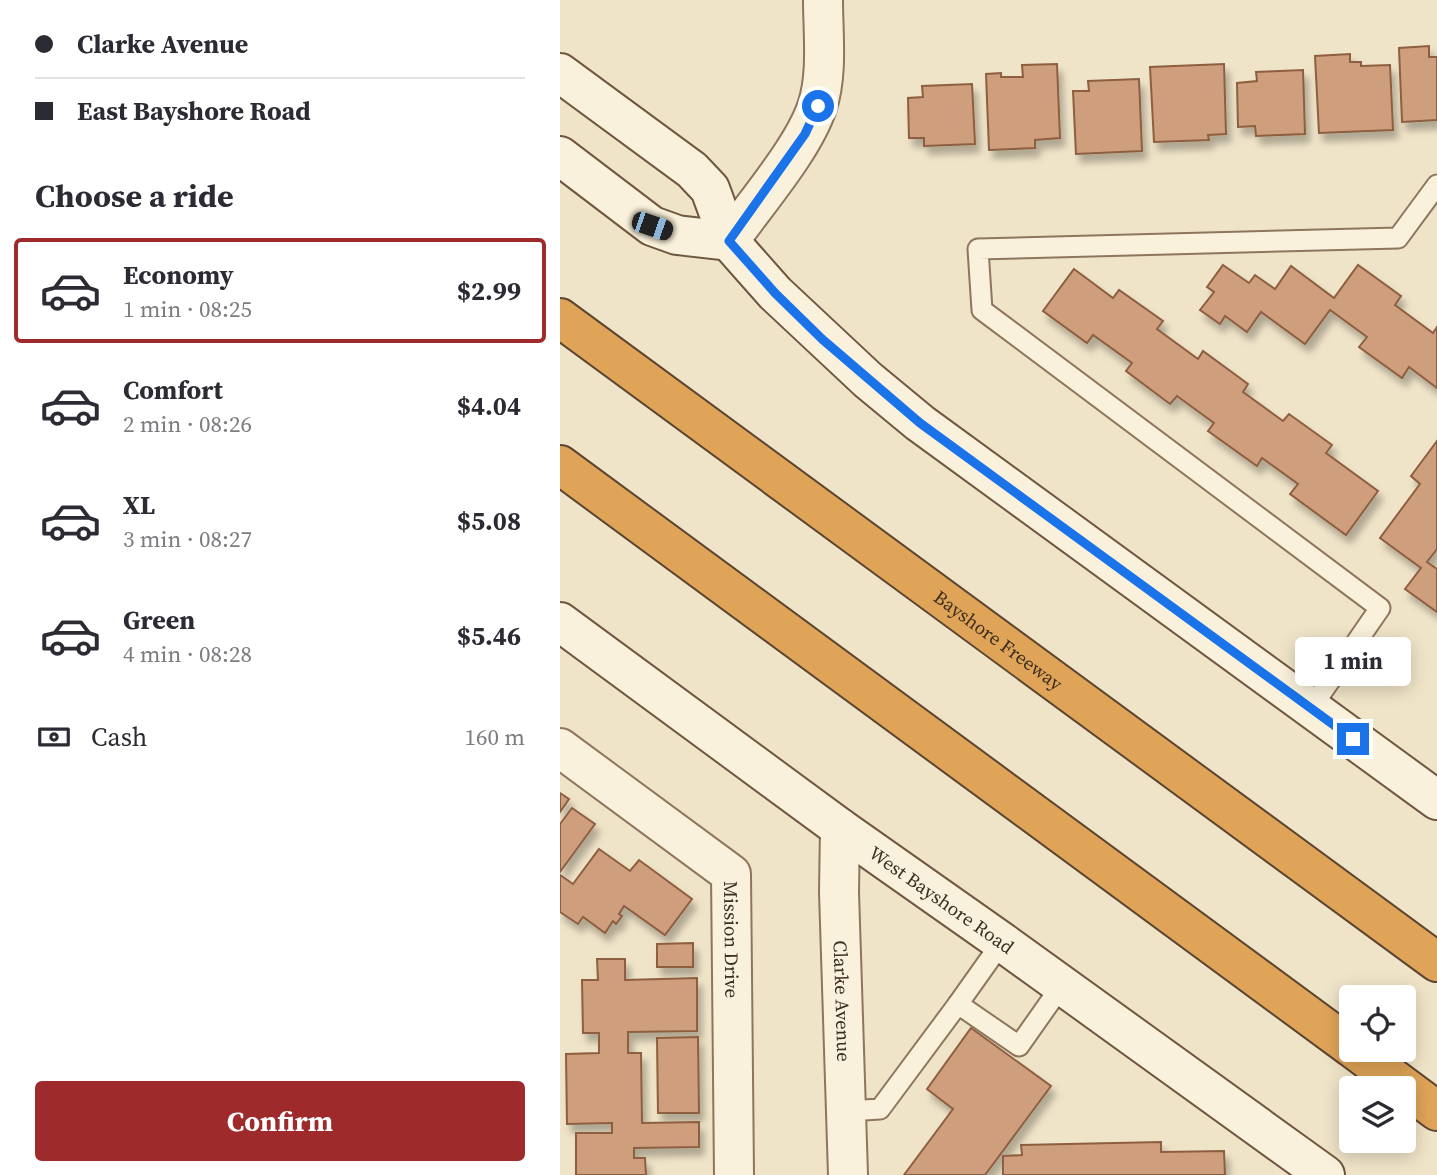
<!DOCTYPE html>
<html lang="en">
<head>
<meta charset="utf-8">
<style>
	body { margin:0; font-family:"Source Serif 4",serif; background:#f7f7f7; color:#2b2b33; height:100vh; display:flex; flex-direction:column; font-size:26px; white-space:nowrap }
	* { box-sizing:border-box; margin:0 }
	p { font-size:23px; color:#7c7c81 }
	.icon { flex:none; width:38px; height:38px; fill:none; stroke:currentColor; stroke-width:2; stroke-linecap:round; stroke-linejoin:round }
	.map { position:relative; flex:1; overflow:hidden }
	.sheet { display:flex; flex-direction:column; background:#fff; width:560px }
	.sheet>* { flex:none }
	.top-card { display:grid; align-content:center; height:154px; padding:0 35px; background:#fff }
	.fabs { position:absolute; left:779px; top:985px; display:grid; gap:14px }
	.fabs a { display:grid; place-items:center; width:77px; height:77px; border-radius:7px; background:#fff; box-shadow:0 4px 18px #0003; font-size:35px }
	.end { position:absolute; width:32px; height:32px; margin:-16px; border:9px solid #1a73e8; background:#fff; box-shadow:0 0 0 4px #fff }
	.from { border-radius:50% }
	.bubble { position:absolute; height:49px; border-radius:7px; background:#fff; box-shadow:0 4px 18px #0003; font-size:23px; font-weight:700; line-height:49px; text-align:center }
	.car { position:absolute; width:21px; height:42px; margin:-21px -10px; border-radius:9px; box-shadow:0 0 5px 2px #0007; background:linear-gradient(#222 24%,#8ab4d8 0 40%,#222 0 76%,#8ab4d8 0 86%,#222 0) }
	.top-card b { display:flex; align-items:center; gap:24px; height:66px; font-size:26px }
	.top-card b+b { border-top:2px solid #e1e1e2 }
	.top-card i { width:18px; height:18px; background:#2b2b33 }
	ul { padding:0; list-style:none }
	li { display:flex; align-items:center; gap:21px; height:105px; margin:0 14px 10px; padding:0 21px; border:4px solid transparent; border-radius:7px }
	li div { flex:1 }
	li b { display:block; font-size:26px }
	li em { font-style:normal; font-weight:700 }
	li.current { border-color:#9e2a2b }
	li>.icon { width:63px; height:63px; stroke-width:1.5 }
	h2 { padding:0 35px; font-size:32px; line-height:84px }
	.pay { display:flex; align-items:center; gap:18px; height:77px; padding:0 35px; font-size:26px }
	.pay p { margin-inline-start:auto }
	.primary-button { display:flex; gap:14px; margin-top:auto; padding:14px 35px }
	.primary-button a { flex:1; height:80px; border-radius:7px; background:#9e2a2b; color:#fff; font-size:28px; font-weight:700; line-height:80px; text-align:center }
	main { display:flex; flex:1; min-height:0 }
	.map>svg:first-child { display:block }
	.building { fill:#cf9f7d; stroke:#8d5f41; stroke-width:2; filter:url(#shadow) }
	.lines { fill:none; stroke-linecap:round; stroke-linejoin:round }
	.lane-casing { stroke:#8d765c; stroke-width:23 }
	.street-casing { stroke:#8d765c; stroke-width:42 }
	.secondary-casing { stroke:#6f573f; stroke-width:42 }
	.highway-casing { stroke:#5b4430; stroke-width:42 }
	.lane { stroke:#faf1dc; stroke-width:19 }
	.street { stroke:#faf1dc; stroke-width:38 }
	.secondary { stroke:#faf1dc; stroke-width:38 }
	.highway { stroke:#e0a458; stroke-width:38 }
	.route { stroke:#1a73e8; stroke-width:9 }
	.labels { text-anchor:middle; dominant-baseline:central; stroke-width:5; stroke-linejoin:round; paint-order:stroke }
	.street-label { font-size:19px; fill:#3d2e20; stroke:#f7eed8 }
</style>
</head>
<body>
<main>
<section class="sheet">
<div class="top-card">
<b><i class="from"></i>Clarke Avenue</b>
<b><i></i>East Bayshore Road</b>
</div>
<h2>Choose a ride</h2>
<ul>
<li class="current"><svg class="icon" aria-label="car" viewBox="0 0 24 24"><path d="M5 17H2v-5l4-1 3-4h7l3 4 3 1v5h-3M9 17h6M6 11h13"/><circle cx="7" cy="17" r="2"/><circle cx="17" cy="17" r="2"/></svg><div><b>Economy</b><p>1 min · 08:25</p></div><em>$2.99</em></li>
<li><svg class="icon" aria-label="car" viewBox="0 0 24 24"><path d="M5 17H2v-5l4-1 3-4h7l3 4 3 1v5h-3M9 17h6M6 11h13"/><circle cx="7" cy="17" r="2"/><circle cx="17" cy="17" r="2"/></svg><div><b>Comfort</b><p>2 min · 08:26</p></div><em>$4.04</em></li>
<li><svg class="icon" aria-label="car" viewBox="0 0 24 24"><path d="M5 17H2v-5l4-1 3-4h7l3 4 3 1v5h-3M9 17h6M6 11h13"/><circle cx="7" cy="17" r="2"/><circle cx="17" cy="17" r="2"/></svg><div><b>XL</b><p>3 min · 08:27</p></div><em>$5.08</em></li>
<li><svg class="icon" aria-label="car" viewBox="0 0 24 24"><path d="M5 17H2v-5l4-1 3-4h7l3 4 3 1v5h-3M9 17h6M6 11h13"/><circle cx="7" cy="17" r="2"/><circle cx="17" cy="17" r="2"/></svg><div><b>Green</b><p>4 min · 08:28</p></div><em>$5.46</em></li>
</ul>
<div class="pay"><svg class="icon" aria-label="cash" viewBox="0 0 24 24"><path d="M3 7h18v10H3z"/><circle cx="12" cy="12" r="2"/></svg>Cash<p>160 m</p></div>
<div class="primary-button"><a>Confirm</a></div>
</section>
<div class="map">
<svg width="877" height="1175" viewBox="0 0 877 1175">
	<defs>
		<filter id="shadow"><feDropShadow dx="4.5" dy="8" stdDeviation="3.5" flood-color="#0004"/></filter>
	</defs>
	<rect width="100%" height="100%" fill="#f0e4c8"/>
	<!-- building -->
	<g class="building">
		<polygon points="869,46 869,57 877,57 877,120 842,122 839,48"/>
		<polygon points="790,54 790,62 801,62 801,66 830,65 833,130 759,133 755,56"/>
		<polygon points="497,64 500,138 475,140 475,148 429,150 426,74 441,73 441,77 463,77 462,65"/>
		<polygon points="664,64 666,134 648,135 649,140 594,142 590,67"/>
		<polygon points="743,70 745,134 696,136 695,126 678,127 677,83 697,81 696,72"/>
		<polygon points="579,79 582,151 516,154 513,91 529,91 528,81"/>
		<polygon points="412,84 415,144 364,146 364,138 349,138 348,98 363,97 362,86"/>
		<polygon points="663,265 689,283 695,275 715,289 731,266 774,298 798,265 841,296 835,305 873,333 877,327 877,388 849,367 842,378 799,347 807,337 770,310 745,344 701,312 687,332 665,316 660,324 640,310 654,292 647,287"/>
		<polygon points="514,269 553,298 559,290 603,321 597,329 638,359 643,351 688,384 683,392 723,421 729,414 772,445 766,453 818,491 786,535 730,494 738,484 702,458 697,466 648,431 654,423 617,396 610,404 566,371 572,363 533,335 527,343 483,311"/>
		<polygon points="877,441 877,549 867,562 877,569 877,612 845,589 861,568 820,538 860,484 851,476"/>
		<polygon points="0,793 9,799 0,812"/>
		<polygon points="12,808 35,824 0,872 0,824"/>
		<polygon points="39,849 70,871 79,860 132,899 105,935 64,906 59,914 62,916 56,924 53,921 45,933 23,917 18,924 0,912 0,875 13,884"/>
		<polygon points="133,943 133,967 97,967 97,944"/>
		<polygon points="37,959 65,959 65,980 137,978 137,1031 68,1032 68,1053 81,1053 82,1123 139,1122 139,1147 74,1148 74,1158 85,1158 86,1175 16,1175 16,1133 52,1133 52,1123 7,1124 6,1054 39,1053 39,1033 23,1033 22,980 38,980"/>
		<polygon points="411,1028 491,1086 425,1175 344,1175 393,1109 367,1089"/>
		<polygon points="138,1037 139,1113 98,1113 97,1038"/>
		<polygon points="601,1142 601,1152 664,1151 665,1175 443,1175 443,1156 462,1155 461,1145"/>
	</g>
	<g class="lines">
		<defs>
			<g id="lane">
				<polyline points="751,708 820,608 422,310 418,249 838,238 877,185"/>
				<polyline points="398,1004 442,942"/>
				<polyline points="287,1111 320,1109 398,1004 459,1046 502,985"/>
			</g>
			<g id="street">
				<path d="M169 241C195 204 243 149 257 107 268 74 263 34 263 0"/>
				<path id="s1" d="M0 748 171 874 174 1175"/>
				<path id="s2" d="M280 828 279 892 288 1175"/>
			</g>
			<g id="secondary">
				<polyline points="0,73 132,170 150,189 169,241 215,293 308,380 360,423 877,800"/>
				<polyline points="0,156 92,226 117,235 169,241"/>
				<path id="s3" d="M0 622 280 828 442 942 765 1175"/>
			</g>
			<g id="highway">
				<path id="s4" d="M0 318 877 962"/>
				<polyline points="0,465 791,1047"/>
				<polyline points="795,1050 877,1111"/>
			</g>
		</defs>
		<!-- lane casing -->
		<use href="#lane" class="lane-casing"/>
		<!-- street casing -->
		<use href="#street" class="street-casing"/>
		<!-- secondary casing -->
		<use href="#secondary" class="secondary-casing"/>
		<!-- highway casing -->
		<use href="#highway" class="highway-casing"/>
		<!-- lane -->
		<use href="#lane" class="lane"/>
		<!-- street -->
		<use href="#street" class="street"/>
		<!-- secondary -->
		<use href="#secondary" class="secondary"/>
		<!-- highway -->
		<use href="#highway" class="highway"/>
	</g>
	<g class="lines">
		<!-- route -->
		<polyline class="route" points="258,106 245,134 169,241 215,293 262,339 360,423 793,739"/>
	</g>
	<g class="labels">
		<!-- street labels -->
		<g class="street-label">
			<text stroke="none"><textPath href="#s4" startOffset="544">Bayshore Freeway</textPath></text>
			<text stroke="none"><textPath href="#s3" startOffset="472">West Bayshore Road</textPath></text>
			<text stroke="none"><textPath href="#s1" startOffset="278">Mission Drive</textPath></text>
			<text stroke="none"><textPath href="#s2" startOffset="173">Clarke Avenue</textPath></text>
		</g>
	</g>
</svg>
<div class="fabs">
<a><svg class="icon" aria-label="locate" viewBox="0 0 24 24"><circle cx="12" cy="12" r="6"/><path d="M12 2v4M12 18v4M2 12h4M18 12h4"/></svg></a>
<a><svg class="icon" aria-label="layers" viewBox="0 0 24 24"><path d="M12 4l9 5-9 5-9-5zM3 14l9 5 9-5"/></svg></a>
</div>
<i class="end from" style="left:258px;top:106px"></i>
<i class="end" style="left:793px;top:739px"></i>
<div class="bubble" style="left:735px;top:637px;width:116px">1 min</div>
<i class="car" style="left:92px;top:226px;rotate:109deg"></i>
</div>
</main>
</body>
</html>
